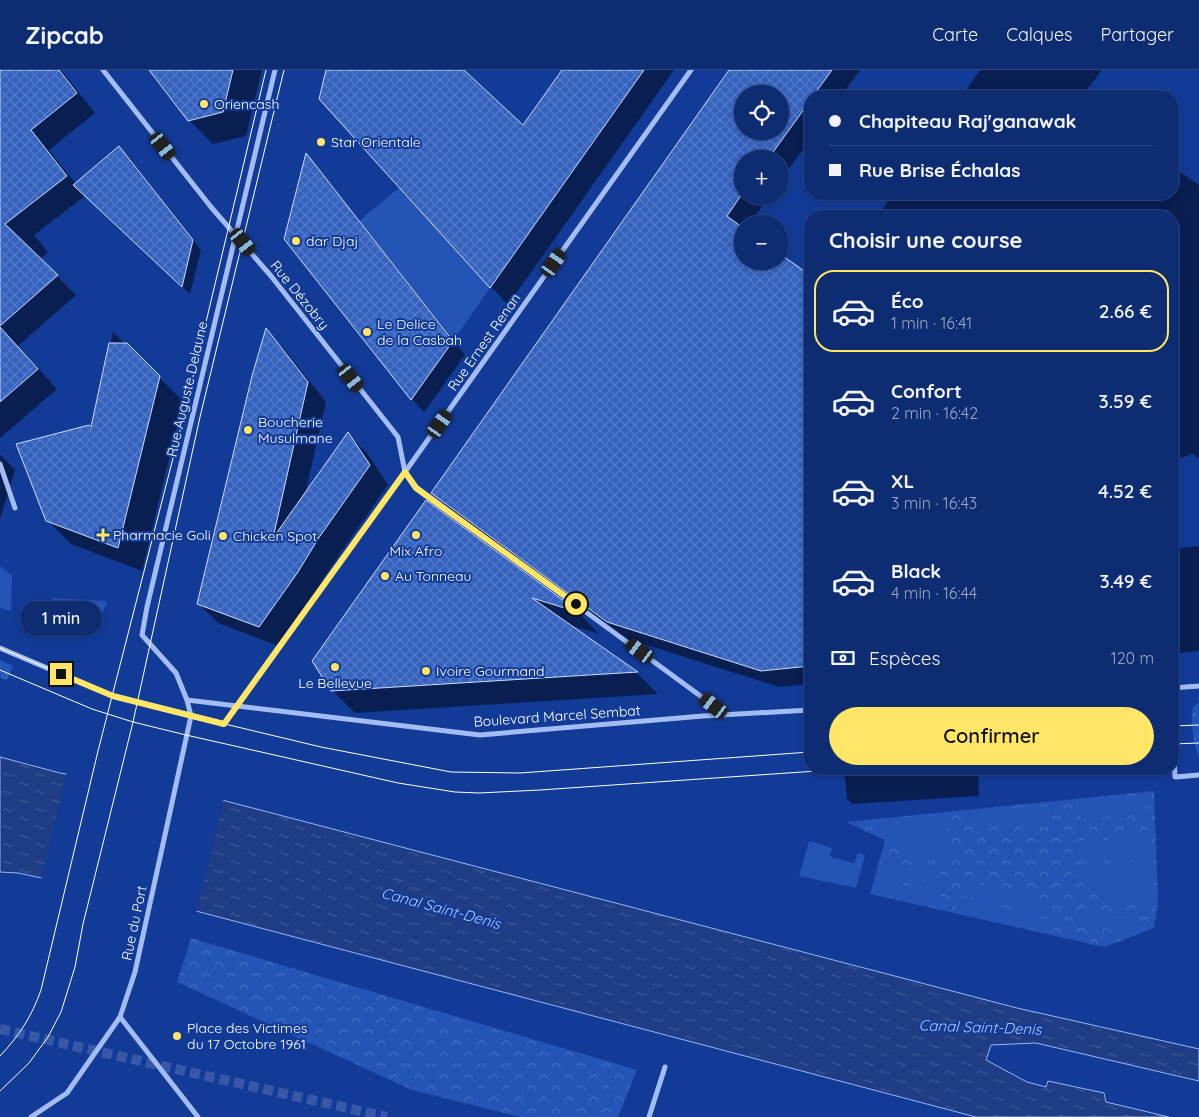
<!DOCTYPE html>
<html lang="fr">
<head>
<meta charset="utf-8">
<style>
	body { margin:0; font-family:Quicksand,sans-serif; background:#1c387a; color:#f1f3f6; height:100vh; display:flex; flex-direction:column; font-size:19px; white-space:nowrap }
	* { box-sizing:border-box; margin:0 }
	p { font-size:16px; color:#9ba7c4 }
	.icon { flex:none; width:28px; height:28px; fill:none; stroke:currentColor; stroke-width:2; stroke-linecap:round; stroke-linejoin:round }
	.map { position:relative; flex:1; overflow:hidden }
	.drawer { position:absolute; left:804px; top:140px; width:375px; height:565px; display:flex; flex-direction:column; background:#0e2c72; border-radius:20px; box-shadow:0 2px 8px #0003,0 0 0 1px #2e4884 }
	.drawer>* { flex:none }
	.guide { position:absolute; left:804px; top:20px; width:375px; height:110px; border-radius:20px; box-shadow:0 2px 8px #0003,0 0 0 1px #2e4884; display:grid; align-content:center; height:110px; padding:0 25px; background:#0e2c72 }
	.controls { position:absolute; left:734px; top:15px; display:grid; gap:10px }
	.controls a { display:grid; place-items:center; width:55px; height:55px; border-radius:50%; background:#0e2c72; box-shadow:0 2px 8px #0003,0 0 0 1px #2e4884; font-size:25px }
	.end { position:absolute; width:22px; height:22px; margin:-11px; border:6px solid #ffe666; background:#111; box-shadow:0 0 0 2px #111 }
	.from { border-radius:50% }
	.bubble { position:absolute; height:35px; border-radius:18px; background:#0e2c72; box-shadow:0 2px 8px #0003,0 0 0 1px #2e4884; font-size:16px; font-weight:600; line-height:35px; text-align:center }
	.car { position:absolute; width:15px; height:30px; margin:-15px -8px; border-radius:6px; box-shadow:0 0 4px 1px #0007; background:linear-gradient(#222 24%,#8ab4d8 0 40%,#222 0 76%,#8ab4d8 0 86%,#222 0) }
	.guide b { display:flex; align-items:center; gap:18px; height:48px; font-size:19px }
	.guide b+b { border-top:1px solid #2e4884 }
	.guide i { width:12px; height:12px; background:#f1f3f6 }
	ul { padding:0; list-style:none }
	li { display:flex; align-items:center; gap:15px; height:82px; margin:0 10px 8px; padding:0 15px; border:2px solid transparent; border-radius:20px }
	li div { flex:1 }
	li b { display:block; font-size:19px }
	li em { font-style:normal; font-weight:600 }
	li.selected { border-color:#ffe666 }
	li>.icon { width:45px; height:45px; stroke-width:1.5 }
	h2 { padding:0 25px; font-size:22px; line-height:60px }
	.pay { display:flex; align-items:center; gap:12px; height:55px; padding:0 25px; font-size:19px }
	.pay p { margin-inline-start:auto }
	.button { display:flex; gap:10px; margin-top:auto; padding:10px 25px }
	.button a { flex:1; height:58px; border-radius:30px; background:#ffe666; color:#111; font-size:20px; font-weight:600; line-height:58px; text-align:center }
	header { display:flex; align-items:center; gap:30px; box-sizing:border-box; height:70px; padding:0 25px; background:#0e2c72; border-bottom:1px solid #2e4884 }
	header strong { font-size:24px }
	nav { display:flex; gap:28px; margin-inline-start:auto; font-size:18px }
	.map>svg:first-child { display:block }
	.grass { fill:url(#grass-tufts) }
	.forest { fill:url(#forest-crowns) }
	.garden { fill:#2454b6 }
	.water { fill:url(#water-ripples); stroke:#95b6f7 }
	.pier { fill:#123b98 }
	.shadow { fill:#0007; fill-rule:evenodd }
	.building { fill:url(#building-cross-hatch); stroke:#cbdcfd; fill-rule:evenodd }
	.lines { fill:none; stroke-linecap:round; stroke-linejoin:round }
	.secondary-tunnel { stroke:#3658a7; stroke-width:10; stroke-dasharray:10 5; stroke-linecap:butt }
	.street { stroke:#a3bdf3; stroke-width:5 }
	.tram { stroke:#fff; stroke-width:1 }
	.route { stroke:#ffe666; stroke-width:6 }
	.poi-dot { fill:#ffe666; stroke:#123b98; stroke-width:2 }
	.labels { text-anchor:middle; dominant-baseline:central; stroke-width:4; stroke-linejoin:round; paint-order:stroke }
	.poi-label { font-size:14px; fill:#fff; stroke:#123b98; text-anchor:start }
	.street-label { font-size:14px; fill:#fff; stroke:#123b98 }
	.water-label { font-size:15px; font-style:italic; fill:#b0c8fa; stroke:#123b98 }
</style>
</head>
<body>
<header>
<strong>Zipcab</strong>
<nav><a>Carte</a><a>Calques</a><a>Partager</a></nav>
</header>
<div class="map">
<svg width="1199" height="1047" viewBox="0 0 1199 1047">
	<defs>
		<pattern id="grass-tufts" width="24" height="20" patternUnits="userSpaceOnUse" patternTransform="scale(1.25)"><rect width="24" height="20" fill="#2454b6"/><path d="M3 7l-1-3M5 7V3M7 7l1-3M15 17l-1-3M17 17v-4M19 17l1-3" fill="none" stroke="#456ec1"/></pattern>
		<pattern id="forest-crowns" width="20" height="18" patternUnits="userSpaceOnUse" patternTransform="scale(1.25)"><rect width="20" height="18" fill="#2454b6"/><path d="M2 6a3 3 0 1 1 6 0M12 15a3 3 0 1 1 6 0" fill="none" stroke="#456ec1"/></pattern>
		<pattern id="water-ripples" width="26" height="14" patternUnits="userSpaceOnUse" patternTransform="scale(1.25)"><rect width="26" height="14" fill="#1f3d84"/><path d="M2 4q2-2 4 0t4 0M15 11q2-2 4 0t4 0" fill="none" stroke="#415a96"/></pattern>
		<pattern id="building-cross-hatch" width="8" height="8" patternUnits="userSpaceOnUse" patternTransform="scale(1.25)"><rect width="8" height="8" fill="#3562be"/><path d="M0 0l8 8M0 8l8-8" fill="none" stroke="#537ac8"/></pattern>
	</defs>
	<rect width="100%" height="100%" fill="#123b98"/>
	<!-- grass -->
	<g class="grass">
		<polygon points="0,590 13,596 7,610 0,608"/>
		<path d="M1199 632V686C1194 680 1190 646 1193 638 1195 635 1197 634 1199 632Z"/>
	</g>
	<!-- forest -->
	<g class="forest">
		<polygon points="1154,721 1158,833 1154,858 1104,877 870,824 885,770 846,752"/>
		<polygon points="191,868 637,1000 618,1047 520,1047 412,1020 177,912"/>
	</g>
	<!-- garden -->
	<g class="garden">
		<polygon points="399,118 490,218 453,271 359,151"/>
		<polygon points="0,496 12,505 11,541 0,538"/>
		<polygon points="52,528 107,531 94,565 57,553"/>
		<polygon points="1145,729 1146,743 1080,749 1079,734"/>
		<polygon points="1052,736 1053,750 964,757 963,743"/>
		<polygon points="945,745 946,760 887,764 885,749"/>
		<polygon points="1148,767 1149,785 1083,790 1082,772"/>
		<polygon points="891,768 948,768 948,790 888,775"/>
		<polygon points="809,771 832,778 830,785 833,788 854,793 858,783 865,785 856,818 799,806"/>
		<polygon points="1153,790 1156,839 1085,822 1083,795"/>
		<polygon points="883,791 945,805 941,819 879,805"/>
		<polygon points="877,809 941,825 938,837 874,822"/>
		<polygon points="962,810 1054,831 1050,845 959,824"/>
		<polygon points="958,827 1050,850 1047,863 955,841"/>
		<polygon points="1082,838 1151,856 1130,865 1078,852"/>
	</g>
	<!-- water -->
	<polygon class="water" points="0,687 60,703 218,729 1017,938 1199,979 1199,1011 1036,973 991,975 986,990 1027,1012 1046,1017 1048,1011 1104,1023 1106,1032 1169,1047 976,1047 196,841 18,803 0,802"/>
	<!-- pier -->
	<polygon class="pier" points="67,701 224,728 196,844 41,810"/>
	<!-- shadow -->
	<g class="shadow">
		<polygon points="0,0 61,0 95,43 49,80 76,114 119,78 128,86 201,180 190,224 85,126 34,165 48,182 40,189 76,225 18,276 57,319 0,368"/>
		<polygon points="150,0 262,0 246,66 213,74 189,50"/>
		<polygon points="327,0 464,0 523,57 563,0 674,0 508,235 320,28"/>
		<path d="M742 0H860L841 26H810V70L780 111V89H742V126H769L750 154H742V191H780V185L810 206V614L779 617 625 568 450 440 433 423ZM742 24H780V61H742Z"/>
		<polygon points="980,0 1102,0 1082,26 962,26"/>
		<polygon points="306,86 318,98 465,285 424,342 412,329"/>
		<polygon points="1172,96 1199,115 1199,389 1193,384 1172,391 1172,146 886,146 881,141 893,124 1172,124"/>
		<polygon points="266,261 284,279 326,332 305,425 348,364 367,383 388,415 337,488 316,521 278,576 218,553 199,534"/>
		<polygon points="113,262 183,331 142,501 71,474 47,450 92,359"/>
		<polygon points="0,384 15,400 0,449"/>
		<polygon points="427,432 580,544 599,564 569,555 637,603 658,624 355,643 332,620"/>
		<polygon points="1199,476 1199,581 1172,584 1172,479"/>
		<polygon points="844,699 978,699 979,726 852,734 847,729"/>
	</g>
	<!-- building -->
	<g class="building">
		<polygon points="0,0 59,0 77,23 31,60 67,106 5,154 58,205 0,256"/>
		<polygon points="149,0 233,0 223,42 188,51"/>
		<polygon points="326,0 464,0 523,55 562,0 644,0 490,218 319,29"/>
		<path d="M729 0H832L813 26H810V31L768 89H742V124L727 146 742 157V191H780V184L810 205V596L761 601 607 552 431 423ZM742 24H780V61H742Z"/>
		<polygon points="119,76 193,170 182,217 73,115"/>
		<polygon points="306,83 453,271 411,330 284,169"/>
		<polygon points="0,257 38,299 0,332"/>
		<polygon points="266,258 308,312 273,468 348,362 370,395 318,469 298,502 259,557 197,534 252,306"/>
		<polygon points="109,273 127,273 160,306 118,478 46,451 16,374 89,355 91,357"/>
		<polygon points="426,430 581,543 532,528 638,602 331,621 312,591"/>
	</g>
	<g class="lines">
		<!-- secondary-tunnel -->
		<polyline class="secondary-tunnel" points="0,959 387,1047"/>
		<!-- street -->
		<g class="street">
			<polyline points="103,0 211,137 271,206 398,367 405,402 417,418 725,644"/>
			<polyline points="0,394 15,438"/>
			<polyline points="0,578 113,626 224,654 405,402 691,0"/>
			<polyline points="1172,618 1199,616"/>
			<polyline points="187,630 480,665 703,646 810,640"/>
			<polyline points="1172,633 1175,707 1199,705"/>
			<polyline points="120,947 198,1047"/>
			<polyline points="31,1047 67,1023 120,947 135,902 191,646 187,630 176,603 142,565 147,537 275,0"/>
			<polyline points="649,1047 665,997"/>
		</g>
		<!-- tram -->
		<g class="tram">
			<polyline points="0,578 113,626 137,633 321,677 451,702 520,703 810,682"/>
			<polyline points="0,600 92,639 133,652 186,665 398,713 455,722 479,723 540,720 846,699"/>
			<polyline points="1172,656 1199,655"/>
			<polyline points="1172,674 1199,673"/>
			<path d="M0 986C19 966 32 946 41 920L98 681 181 357 266 0"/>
			<polyline points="0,1021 29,993 48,967 61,942 75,897 83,854 133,652 200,347 284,0"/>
		</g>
	</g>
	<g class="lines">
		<!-- route -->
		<polyline class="route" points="61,604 113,626 224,654 405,402 416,418 576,534"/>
	</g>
	<!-- markers -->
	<g class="poi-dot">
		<circle cx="204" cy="34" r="5"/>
		<circle cx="321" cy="72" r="5"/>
		<circle cx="296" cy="171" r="5"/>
		<circle cx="367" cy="262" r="5"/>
		<circle cx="248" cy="360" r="5"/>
		<path d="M100.5 457.5h5v5h5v5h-5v5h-5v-5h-5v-5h5z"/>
		<circle cx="416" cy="465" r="5"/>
		<circle cx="223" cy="466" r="5"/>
		<circle cx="385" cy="506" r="5"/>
		<circle cx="335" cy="597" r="5"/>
		<circle cx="426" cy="601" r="5"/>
		<circle cx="177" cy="966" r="5"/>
	</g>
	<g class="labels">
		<!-- poi labels -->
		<g class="poi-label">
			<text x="214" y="34">Oriencash</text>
			<text x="331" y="72">Star Orientale</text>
			<text x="306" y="171">dar Djaj</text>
			<text x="377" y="254">Le Delice<tspan x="377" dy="16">de la Casbah</tspan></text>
			<text x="258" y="352">Boucherie<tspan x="258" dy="16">Musulmane</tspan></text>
			<text x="113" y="465">Pharmacie Goli</text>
			<text x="233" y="466">Chicken Spot</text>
			<text x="416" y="481" text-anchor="middle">Mix Afro</text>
			<text x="395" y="506">Au Tonneau</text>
			<text x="436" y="601">Ivoire Gourmand</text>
			<text x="335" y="613" text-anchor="middle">Le Bellevue</text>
			<text x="187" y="958">Place des Victimes<tspan x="187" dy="16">du 17 Octobre 1961</tspan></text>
		</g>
		<!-- street labels -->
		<g class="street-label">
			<text transform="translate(300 225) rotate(51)">Rue Dézobry</text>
			<text transform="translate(484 272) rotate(-55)">Rue Ernest Renan</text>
			<text transform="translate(187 319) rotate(-77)">Rue Auguste Delaune</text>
			<text transform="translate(557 646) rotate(-4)">Boulevard Marcel Sembat</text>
			<text transform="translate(134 853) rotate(-78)">Rue du Port</text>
		</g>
		<!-- water labels -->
		<g class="water-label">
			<text transform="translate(441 838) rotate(15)">Canal Saint-Denis</text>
			<text transform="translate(980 957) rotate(2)">Canal Saint-Denis</text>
		</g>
	</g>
</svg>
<div class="controls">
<a><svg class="icon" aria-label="locate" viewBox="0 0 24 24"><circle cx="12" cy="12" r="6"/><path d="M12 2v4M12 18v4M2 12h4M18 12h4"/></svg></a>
<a>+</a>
<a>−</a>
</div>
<i class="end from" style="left:576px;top:534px"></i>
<i class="end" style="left:61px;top:604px"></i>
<div class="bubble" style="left:20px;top:531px;width:82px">1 min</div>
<i class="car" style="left:163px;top:76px;rotate:142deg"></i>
<i class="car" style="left:243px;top:172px;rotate:141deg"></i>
<i class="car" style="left:554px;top:193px;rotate:35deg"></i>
<i class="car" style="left:351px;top:308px;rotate:142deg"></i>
<i class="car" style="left:440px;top:354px;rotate:35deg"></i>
<i class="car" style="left:640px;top:581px;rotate:306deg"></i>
<i class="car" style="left:714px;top:636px;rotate:308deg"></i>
<div class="guide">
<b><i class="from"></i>Chapiteau Raj'ganawak</b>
<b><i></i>Rue Brise Échalas</b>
</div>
<section class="drawer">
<h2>Choisir une course</h2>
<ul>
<li class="selected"><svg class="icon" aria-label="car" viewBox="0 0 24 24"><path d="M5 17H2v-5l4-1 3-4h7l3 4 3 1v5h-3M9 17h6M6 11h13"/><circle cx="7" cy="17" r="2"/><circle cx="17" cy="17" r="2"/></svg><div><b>Éco</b><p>1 min · 16:41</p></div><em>2.66 €</em></li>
<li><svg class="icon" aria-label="car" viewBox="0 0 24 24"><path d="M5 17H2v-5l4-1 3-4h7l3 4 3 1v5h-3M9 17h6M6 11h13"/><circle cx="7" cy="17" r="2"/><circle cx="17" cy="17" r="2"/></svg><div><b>Confort</b><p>2 min · 16:42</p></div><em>3.59 €</em></li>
<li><svg class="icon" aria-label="car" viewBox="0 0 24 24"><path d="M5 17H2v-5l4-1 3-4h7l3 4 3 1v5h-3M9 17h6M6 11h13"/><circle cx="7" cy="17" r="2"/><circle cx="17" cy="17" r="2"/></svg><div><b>XL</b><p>3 min · 16:43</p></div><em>4.52 €</em></li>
<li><svg class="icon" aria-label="car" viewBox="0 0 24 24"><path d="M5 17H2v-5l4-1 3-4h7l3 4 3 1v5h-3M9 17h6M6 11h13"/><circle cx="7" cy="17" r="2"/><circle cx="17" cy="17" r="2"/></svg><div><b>Black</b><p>4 min · 16:44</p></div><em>3.49 €</em></li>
</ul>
<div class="pay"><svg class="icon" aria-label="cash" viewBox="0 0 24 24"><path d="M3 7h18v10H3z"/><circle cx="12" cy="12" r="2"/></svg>Espèces<p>120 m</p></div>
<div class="button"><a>Confirmer</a></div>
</section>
</div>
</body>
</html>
